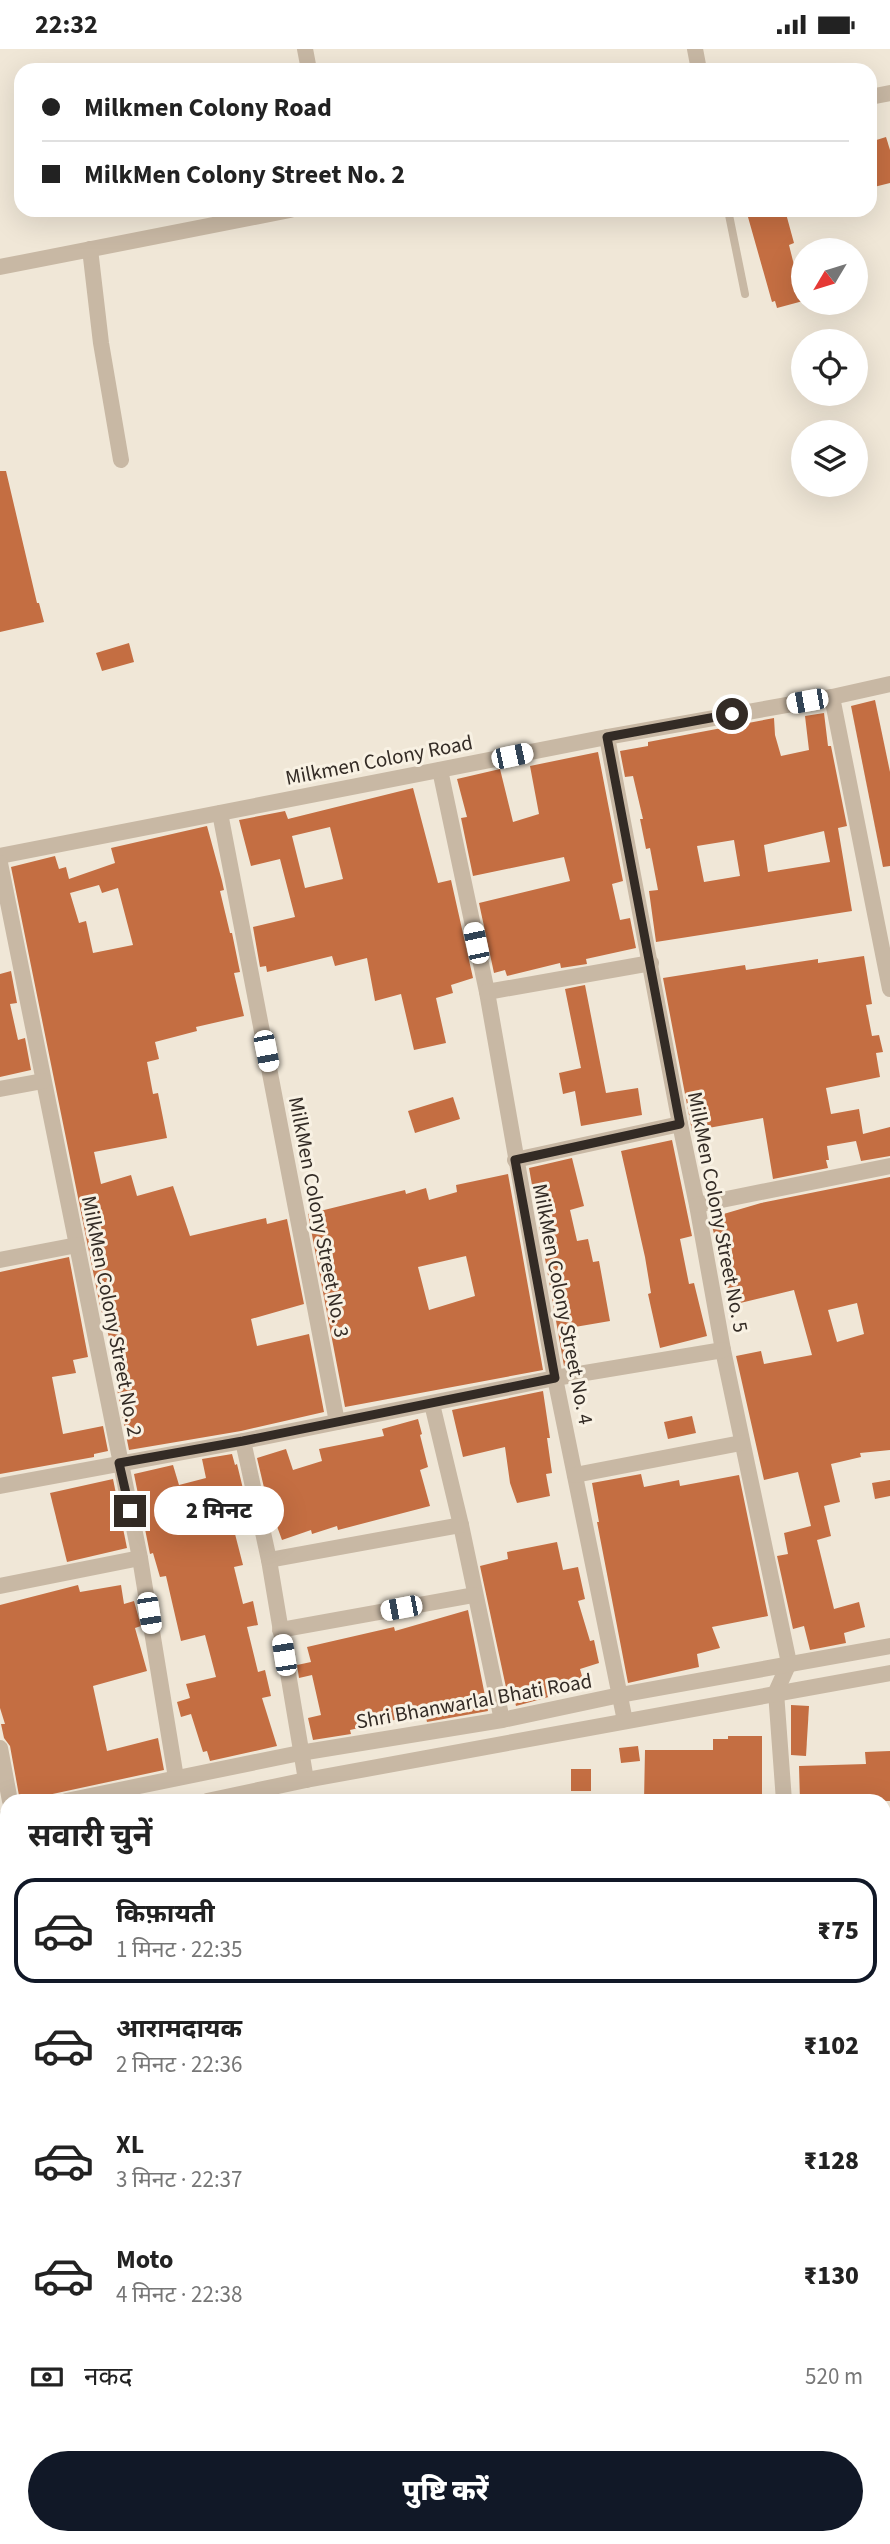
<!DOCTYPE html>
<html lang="hi">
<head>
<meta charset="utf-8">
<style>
	body { margin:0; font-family:"Source Sans 3","Noto Sans Devanagari",sans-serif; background:#f6f6f6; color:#222; height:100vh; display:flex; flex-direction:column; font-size:26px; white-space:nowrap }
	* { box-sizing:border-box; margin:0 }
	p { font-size:23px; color:#767676 }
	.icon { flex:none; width:38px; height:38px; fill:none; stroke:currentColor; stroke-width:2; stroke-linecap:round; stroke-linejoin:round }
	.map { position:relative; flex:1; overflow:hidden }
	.side { position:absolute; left:0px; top:1745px; width:891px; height:751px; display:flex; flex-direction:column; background:#fff; border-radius:21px 21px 0 0; box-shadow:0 7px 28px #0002 }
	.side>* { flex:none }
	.hud { position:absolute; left:14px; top:14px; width:863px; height:154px; border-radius:21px; box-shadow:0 7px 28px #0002; display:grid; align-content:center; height:154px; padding:0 28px; background:#fff }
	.needle { width:46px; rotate:232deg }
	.controls { position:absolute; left:791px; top:189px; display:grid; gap:14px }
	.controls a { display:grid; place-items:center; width:77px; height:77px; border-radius:50%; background:#fff; box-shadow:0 7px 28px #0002; font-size:35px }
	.end { position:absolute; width:32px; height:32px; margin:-16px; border:9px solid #332b25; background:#fff; box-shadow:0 0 0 4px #fff }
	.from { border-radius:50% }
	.bubble { position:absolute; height:49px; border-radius:24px; background:#fff; box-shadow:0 7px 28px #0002; font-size:23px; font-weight:800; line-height:49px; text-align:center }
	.car { position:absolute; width:21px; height:42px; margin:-21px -10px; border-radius:9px; box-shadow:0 0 5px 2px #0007; background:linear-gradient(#fff 24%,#345 0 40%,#fff 0 76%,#345 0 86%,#fff 0) }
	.hud b { display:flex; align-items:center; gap:24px; height:66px; font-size:26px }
	.hud b+b { border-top:2px solid #e0e0e0 }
	.hud i { width:18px; height:18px; background:#222 }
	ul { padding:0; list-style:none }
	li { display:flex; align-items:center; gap:21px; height:105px; margin:0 14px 10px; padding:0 14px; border:4px solid transparent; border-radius:21px }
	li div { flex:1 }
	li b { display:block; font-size:26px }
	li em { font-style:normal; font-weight:800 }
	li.on { border-color:#111827 }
	li>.icon { width:63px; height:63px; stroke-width:1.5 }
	h2 { padding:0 28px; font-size:32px; line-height:84px }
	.pay { display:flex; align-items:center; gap:18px; height:77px; padding:0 28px; font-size:26px }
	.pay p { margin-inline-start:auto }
	.action { display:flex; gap:14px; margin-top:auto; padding:14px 28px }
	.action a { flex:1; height:80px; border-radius:42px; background:#111827; color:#fff; font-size:28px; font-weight:800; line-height:80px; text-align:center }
	.status { display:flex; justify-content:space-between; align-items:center; height:49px; padding:0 35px; background:#fff; direction:ltr }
	.status svg { height:19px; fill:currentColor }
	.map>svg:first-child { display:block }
	.building { fill:#c46e42; fill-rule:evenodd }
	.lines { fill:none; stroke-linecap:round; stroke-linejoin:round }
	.lane { stroke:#c8b8a4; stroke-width:8 }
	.street { stroke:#c8b8a4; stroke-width:16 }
	.secondary { stroke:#9b8775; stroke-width:18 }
	.primary { stroke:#756456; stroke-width:18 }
	.route { stroke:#332b25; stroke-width:9 }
	.labels { text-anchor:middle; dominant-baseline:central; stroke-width:6; stroke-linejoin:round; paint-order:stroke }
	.street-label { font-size:21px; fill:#332b25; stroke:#f8f1e3 }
</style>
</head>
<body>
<div class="status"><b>22:32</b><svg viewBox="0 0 49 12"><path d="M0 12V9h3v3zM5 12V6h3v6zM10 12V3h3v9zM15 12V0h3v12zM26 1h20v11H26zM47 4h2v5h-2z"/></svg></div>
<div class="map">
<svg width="890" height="2495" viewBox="0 0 890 2495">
	<rect width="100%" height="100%" fill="#f0e7d7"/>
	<!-- building -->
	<g class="building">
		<polygon points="886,88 890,101 890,134 870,139 870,93"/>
		<polygon points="746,161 785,161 794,194 789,196 803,252 777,259 775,252 772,253"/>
		<polygon points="0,422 6,422 37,554 39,554 44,573 0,583"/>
		<polygon points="129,594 134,613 102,622 96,604"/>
		<polygon points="875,651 890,723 890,817 883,818 851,657"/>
		<path d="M824 664 828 697H831L847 777 838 779 852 862 656 893 649 842 658 841 650 799 646 800 640 770H643L633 727 625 728 620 702 648 697V693L774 669 775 686 781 707 809 701 805 667ZM824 782 830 813 768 823 764 796ZM734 791 740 827 704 833 697 797Z"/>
		<polygon points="598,703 623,832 612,835 620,871 630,869 636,899 586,910 587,915 561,919 560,914 507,927 505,921 494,924 479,854 570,832 564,808 473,827 461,769 467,768 457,730 500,720 513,773 539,765 530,717"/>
		<path d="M413 739 438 834 451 831 473 929 451 936 453 944 436 949 446 994 414 1001 401 945 375 952 367 909 335 917 332 907 267 923 266 917 260 918 253 878 295 868 280 810 251 817 239 771 285 762 288 770ZM330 778 343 830 305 839 292 787Z"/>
		<path d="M207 777 222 832 224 841 220 842 230 884H232L240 923 234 924 244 967 196 978 197 982 155 993 159 1010 147 1013 153 1045 158 1044 167 1089 94 1103 101 1135 131 1126 137 1147 173 1137 190 1187 266 1169 267 1175 287 1170 304 1255 251 1270 257 1297 309 1285 324 1363 241 1382 129 1401 116 1335 122 1333 100 1257 11 818 55 807 59 820 66 818 69 830 115 814 111 799ZM99 836 102 844 118 839 133 896 93 904 86 872 79 874 70 844Z"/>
		<polygon points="864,907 872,955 866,956 872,987 879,986 883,1003 876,1004 880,1028 826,1039 831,1065 859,1060 863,1085 890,1078 890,1107 861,1112 856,1092 827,1097 829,1111 826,1111 828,1119 773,1130 763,1069 692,1082 663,929 745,916 746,921 818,910 818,914"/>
		<polygon points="11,922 17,954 10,955 18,991 25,989 31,1021 0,1028 0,925"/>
		<polygon points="585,936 606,1044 638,1039 642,1066 581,1077 575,1042 563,1045 559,1024 581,1019 565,940"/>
		<polygon points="453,1048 460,1070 415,1084 408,1062"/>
		<polygon points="672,1091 692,1187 680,1190 689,1235 694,1234 707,1287 660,1299 648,1245 651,1244 645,1208 621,1102"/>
		<polygon points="572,1109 584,1157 570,1161 577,1192 588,1190 593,1213 599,1212 610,1272 569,1279 576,1315 564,1317 529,1119"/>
		<path d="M508 1125 543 1321 345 1358 308 1165 405 1141 406 1145 426 1139 429 1151 457 1143 456 1136ZM466 1207 475 1247 429 1261 418 1218Z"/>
		<path d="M890 1128V1401L860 1404 861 1408 831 1415 840 1453 824 1457 831 1487 817 1491 834 1560 859 1553 865 1578 844 1584 846 1594 810 1601 804 1577 793 1580 777 1507 788 1505 784 1484 811 1477 798 1423 764 1431 736 1307 761 1302 764 1315 812 1306 794 1241 732 1256 710 1169 761 1154ZM857 1254 864 1285 837 1293 828 1261Z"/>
		<polygon points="69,1208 88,1308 73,1311 76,1324 52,1328 63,1385 103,1377 108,1402 94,1405 94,1408 0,1425 0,1223"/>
		<polygon points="543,1342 550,1389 547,1389 552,1424 546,1425 550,1447 517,1454 510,1434 505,1398 463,1408 452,1361"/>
		<polygon points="692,1367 696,1384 668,1390 664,1373"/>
		<polygon points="418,1370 422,1385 420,1386 428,1418 420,1421 430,1457 338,1481 337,1477 312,1485 311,1481 282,1491 266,1447 257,1409 286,1400 293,1421 322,1412 319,1400 384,1387 382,1380"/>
		<polygon points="232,1405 235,1416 237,1415 245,1448 230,1452 239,1484 235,1485 243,1516 234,1518 243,1555 253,1552 258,1576 247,1578 258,1623 265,1621 271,1647 262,1649 277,1697 210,1712 207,1702 203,1703 191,1665 181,1668 177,1653 190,1649 186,1635 216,1628 205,1586 181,1592 166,1527 160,1528 153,1504 150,1505 134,1425 173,1416 179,1436 206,1429 202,1410"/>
		<polygon points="641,1425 644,1438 679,1431 680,1437 739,1426 768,1567 712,1578 720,1599 697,1605 699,1618 628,1634 597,1473 599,1473 592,1434"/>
		<polygon points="113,1430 127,1499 67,1513 50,1444"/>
		<polygon points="890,1431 890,1447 875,1450 872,1434"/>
		<polygon points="557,1493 563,1521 578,1518 585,1550 578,1552 590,1592 594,1591 599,1614 580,1620 585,1638 516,1657 512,1641 507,1643 480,1517 508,1510 507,1503"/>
		<polygon points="78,1536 80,1543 121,1536 124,1555 134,1552 141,1577 135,1579 147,1622 93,1637 107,1702 158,1689 164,1721 20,1752 10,1697 4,1689 1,1675 5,1675 0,1659 0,1556"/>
		<polygon points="468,1561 488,1662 427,1673 425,1664 350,1681 351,1685 313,1691 308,1669 321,1666 312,1626 299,1629 297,1616 311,1613 307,1598 394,1578 395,1582"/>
		<polygon points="791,1656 809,1657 806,1707 791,1706"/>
		<polygon points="728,1687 762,1687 762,1752 644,1752 645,1701 713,1701 713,1690 728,1690"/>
		<polygon points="638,1697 640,1712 621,1714 619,1699"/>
		<polygon points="890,1702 890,1752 800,1752 799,1717 866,1715 865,1703"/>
		<rect x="571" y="1720" width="20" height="22"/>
	</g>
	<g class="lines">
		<!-- lane -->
		<polyline class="lane" points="728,161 745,245"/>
		<!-- street -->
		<g class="street">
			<polyline points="305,0 309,21"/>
			<polyline points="695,0 699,21"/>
			<polyline points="870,48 890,44"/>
			<polyline points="90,200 101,294 121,411"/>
			<polyline points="0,218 290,161"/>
			<polyline points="832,648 890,940"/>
			<polyline points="607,688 680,1075 697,1156 723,1301 789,1614 776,1643 784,1752"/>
			<polyline points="440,721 487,943 555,1329 625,1672"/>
			<polyline points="220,764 337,1373"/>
			<polyline points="0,807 607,688 832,648 890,635"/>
			<polyline points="0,814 140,1509 176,1729"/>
			<polyline points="487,943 651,914"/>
			<polyline points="0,1040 43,1032"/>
			<polyline points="515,1111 680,1075"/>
			<polyline points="697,1156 890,1117"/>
			<polyline points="0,1211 77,1196"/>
			<polyline points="432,1355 461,1476 502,1671"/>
			<polyline points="243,1392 269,1511 306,1731"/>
			<polyline points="575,1426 741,1394"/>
			<polyline points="0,1437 243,1392 555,1329 723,1301"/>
			<polyline points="269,1511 461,1476"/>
			<polyline points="0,1537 140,1509"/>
			<polyline points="280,1581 474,1546"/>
			<polyline points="0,1699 10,1752"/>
			<polyline points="66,1752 300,1704 502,1671 620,1646 890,1597"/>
			<polyline points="207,1752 306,1731 890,1624"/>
			<polyline points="0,1773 7,1767"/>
			<polyline points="0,1919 7,1918"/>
			<polyline points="0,2220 7,2225"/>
			<polyline points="884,2473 890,2474"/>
			<polyline points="181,2488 182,2495"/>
			<polyline points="365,2488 384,2495"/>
			<polyline points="605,2495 607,2488"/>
		</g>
		<!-- secondary -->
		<polyline class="secondary" points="751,2495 753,2488"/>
		<!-- primary -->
		<g class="primary">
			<polyline points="884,1848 890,1847"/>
			<polyline points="0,1851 7,1851"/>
			<polyline points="884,1871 890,1871"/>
			<polyline points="0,1878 7,1877"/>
		</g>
	</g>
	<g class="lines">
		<!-- route -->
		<polyline class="route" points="130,1462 119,1414 243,1392 555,1329 515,1111 680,1075 607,688 732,665"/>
	</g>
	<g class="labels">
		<!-- street labels -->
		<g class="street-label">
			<text transform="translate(379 711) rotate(-11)">Milkmen Colony Road</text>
			<text transform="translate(718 1163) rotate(79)">MilkMen Colony Street No. 5</text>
			<text transform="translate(319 1168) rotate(79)">MilkMen Colony Street No. 3</text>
			<text transform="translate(563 1255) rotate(79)">MilkMen Colony Street No. 4</text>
			<text transform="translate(112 1267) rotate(79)">MilkMen Colony Street No. 2</text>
			<text transform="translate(474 1652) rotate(-10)">Shri Bhanwarlal Bhati Road</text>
		</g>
	</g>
</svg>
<div class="controls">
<a><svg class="needle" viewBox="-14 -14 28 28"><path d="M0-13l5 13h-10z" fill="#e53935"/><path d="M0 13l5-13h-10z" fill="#767676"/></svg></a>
<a><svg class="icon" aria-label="locate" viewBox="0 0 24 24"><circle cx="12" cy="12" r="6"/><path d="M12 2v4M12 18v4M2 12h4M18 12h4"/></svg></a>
<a><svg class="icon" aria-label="layers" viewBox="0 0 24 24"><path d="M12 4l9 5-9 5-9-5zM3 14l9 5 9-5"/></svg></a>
</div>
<i class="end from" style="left:732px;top:665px"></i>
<i class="end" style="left:130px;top:1462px"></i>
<div class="bubble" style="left:154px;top:1437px;width:130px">2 मिनट</div>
<i class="car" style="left:807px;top:652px;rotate:260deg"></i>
<i class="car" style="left:512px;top:707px;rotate:78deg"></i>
<i class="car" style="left:476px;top:894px;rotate:348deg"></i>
<i class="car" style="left:266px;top:1002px;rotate:169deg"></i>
<i class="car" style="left:401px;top:1559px;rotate:259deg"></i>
<i class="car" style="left:149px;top:1564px;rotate:171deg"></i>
<i class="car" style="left:284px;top:1606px;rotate:351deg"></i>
<div class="hud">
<b><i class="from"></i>Milkmen Colony Road</b>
<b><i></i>MilkMen Colony Street No. 2</b>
</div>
<section class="side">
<h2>सवारी चुनें</h2>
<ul>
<li class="on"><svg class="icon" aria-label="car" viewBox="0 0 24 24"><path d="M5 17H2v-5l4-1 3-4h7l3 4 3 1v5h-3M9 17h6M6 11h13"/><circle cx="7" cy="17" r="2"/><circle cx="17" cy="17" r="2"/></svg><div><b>किफ़ायती</b><p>1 मिनट · 22:35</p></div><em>₹75</em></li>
<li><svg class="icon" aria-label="car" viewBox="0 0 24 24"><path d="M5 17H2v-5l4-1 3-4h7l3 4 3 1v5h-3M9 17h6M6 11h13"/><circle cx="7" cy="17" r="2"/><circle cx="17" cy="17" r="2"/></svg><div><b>आरामदायक</b><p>2 मिनट · 22:36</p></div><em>₹102</em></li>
<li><svg class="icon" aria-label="car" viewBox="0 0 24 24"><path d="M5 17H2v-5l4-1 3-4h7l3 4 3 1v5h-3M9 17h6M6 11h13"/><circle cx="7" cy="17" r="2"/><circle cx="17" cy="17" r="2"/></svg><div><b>XL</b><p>3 मिनट · 22:37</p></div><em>₹128</em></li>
<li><svg class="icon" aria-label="car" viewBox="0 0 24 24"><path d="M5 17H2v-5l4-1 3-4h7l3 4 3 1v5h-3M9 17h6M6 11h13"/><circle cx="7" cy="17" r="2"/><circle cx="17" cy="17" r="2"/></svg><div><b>Moto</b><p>4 मिनट · 22:38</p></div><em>₹130</em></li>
</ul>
<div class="pay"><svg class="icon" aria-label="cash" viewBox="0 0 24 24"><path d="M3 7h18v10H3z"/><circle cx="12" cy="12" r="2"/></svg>नकद<p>520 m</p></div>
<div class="action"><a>पुष्टि करें</a></div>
</section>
</div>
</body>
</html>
